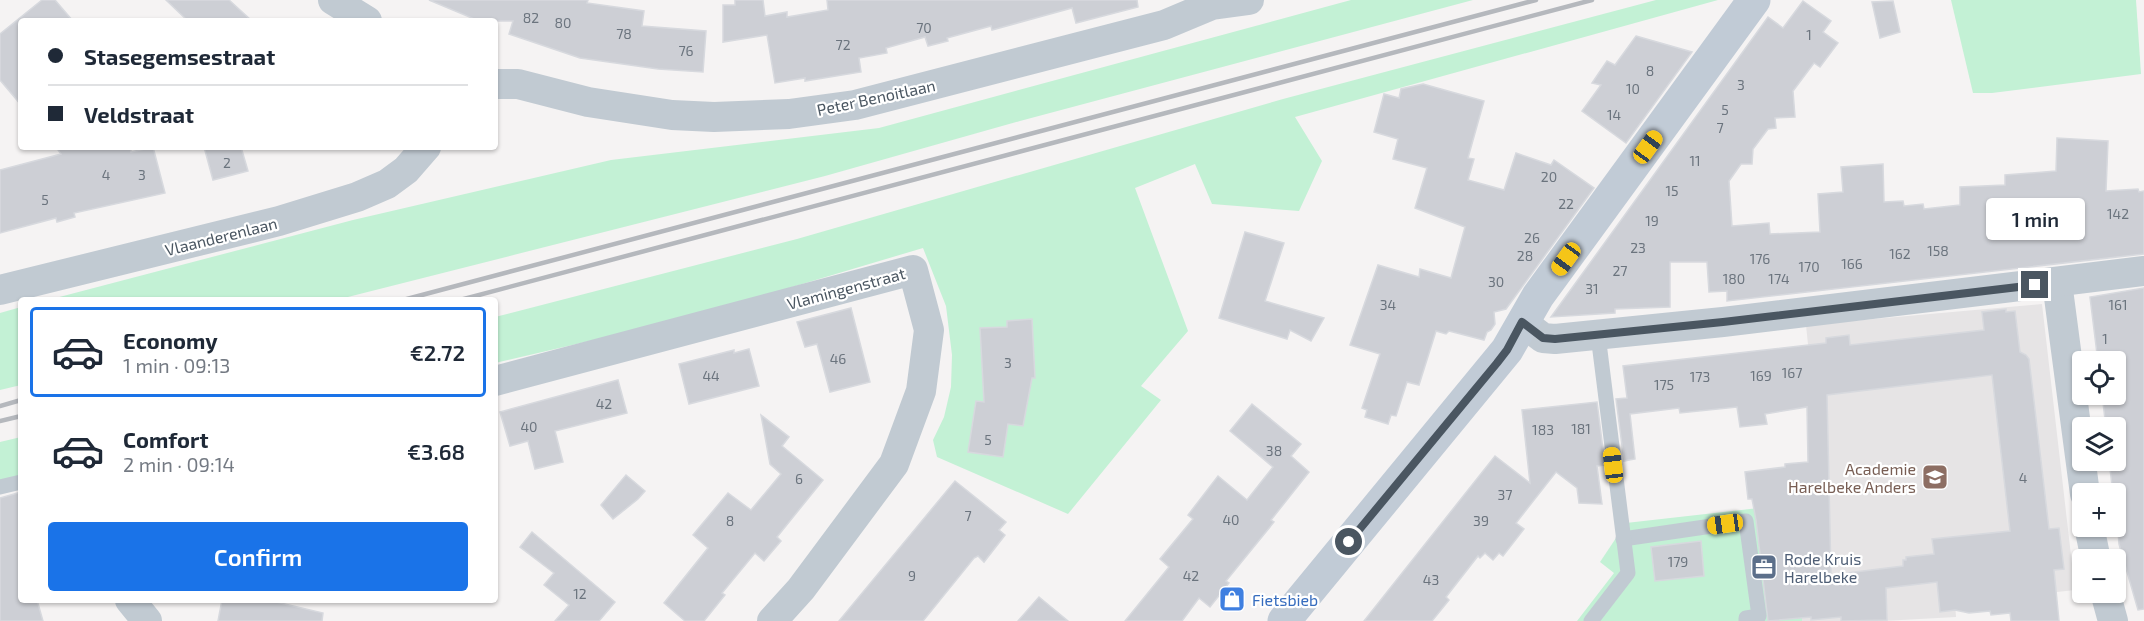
<!DOCTYPE html>
<html lang="en">
<head>
<meta charset="utf-8">
<style>
	body { margin:0; font-family:"Exo 2",sans-serif; background:#f6f6f7; color:#1f2937; height:100vh; display:flex; flex-direction:column; font-size:22px; white-space:nowrap }
	* { box-sizing:border-box; margin:0 }
	p { font-size:20px; color:#747a83 }
	.icon { flex:none; width:33px; height:33px; fill:none; stroke:currentColor; stroke-width:2; stroke-linecap:round; stroke-linejoin:round }
	.map { position:relative; flex:1; overflow:hidden }
	.drawer { position:absolute; left:18px; top:297px; width:480px; height:306px; display:flex; flex-direction:column; background:#fff; border-radius:6px; box-shadow:0 2px 4px #0004 }
	.drawer>* { flex:none }
	.guide { position:absolute; left:18px; top:18px; width:480px; height:132px; border-radius:6px; box-shadow:0 2px 4px #0004; display:grid; align-content:center; height:132px; padding:0 30px; background:#fff }
	.controls { position:absolute; left:2072px; top:351px; display:grid; gap:12px }
	.controls a { display:grid; place-items:center; width:54px; height:54px; border-radius:6px; background:#fff; box-shadow:0 2px 4px #0004; font-size:30px }
	.end { position:absolute; width:27px; height:27px; margin:-14px; border:8px solid #4a5661; background:#fff; box-shadow:0 0 0 3px #fff }
	.from { border-radius:50% }
	.bubble { position:absolute; height:42px; border-radius:6px; background:#fff; box-shadow:0 2px 4px #0004; font-size:20px; font-weight:600; line-height:42px; text-align:center }
	.car { position:absolute; width:18px; height:36px; margin:-18px -9px; border-radius:8px; box-shadow:0 0 4px 2px #0007; background:linear-gradient(#f5c518 24%,#345 0 40%,#f5c518 0 76%,#345 0 86%,#f5c518 0) }
	.guide b { display:flex; align-items:center; gap:21px; height:57px; font-size:22px }
	.guide b+b { border-top:2px solid #e0e1e3 }
	.guide i { width:15px; height:15px; background:#1f2937 }
	ul { padding:10px 0 0; list-style:none }
	li { display:flex; align-items:center; gap:18px; height:90px; margin:0 12px 9px; padding:0 18px; border:3px solid transparent; border-radius:6px }
	li div { flex:1 }
	li b { display:block; font-size:22px }
	li em { font-style:normal; font-weight:600 }
	li.current { border-color:#1a73e8 }
	li>.icon { width:54px; height:54px; stroke-width:1.5 }
	.primary-button { display:flex; gap:12px; margin-top:auto; padding:12px 30px }
	.primary-button a { flex:1; height:69px; border-radius:6px; background:#1a73e8; color:#fff; font-size:24px; font-weight:600; line-height:69px; text-align:center }
	.map>svg:first-child { display:block }
	.education { fill:#e6e4e5 }
	.green { fill:#c3f1d5 }
	.building { fill:#cdcfd5; stroke:#d7d9de; stroke-width:1.5; fill-rule:evenodd }
	.lines { fill:none; stroke-linecap:round; stroke-linejoin:round }
	.lane { stroke:#c1cad2; stroke-width:15 }
	.street { stroke:#c1cad2; stroke-width:30 }
	.secondary { stroke:#c1cbd6; stroke-width:33 }
	.rail { stroke:#b5b8bd; stroke-width:4.5 }
	.route { stroke:#4a5661; stroke-width:8 }
	.labels { text-anchor:middle; dominant-baseline:central; stroke-width:4.5; stroke-linejoin:round; paint-order:stroke }
	.number-label { font-size:14px; fill:#6b747e }
	.street-label { font-size:16px; fill:#4a5661; stroke:#fff }
	.education-label { font-size:16px; fill:#785e54; stroke:#fff; text-anchor:end }
	.service-label { font-size:16px; fill:#4e5e75; stroke:#fff; text-anchor:start }
	.shop-label { font-size:16px; fill:#366cbe; stroke:#fff; text-anchor:start }
</style>
</head>
<body>
<div class="map">
<svg width="2144" height="621" viewBox="0 0 2144 621">
	<rect width="100%" height="100%" fill="#f5f3f3"/>
	<!-- education -->
	<polygon class="education" points="2042,304 2075,590 1955,603 1956,617 1883,621 1802,621 1803,503 1808,502 1813,393 1806,325"/>
	<!-- green -->
	<g class="green">
		<polygon points="1351,0 1473,0 1020,121 825,176 336,300 48,300 353,220 611,160 879,128"/>
		<polygon points="1656,0 1718,0 1295,117 1322,161 1299,211 1212,204 1195,164 1135,188 1188,331 1141,386 1161,400 1068,514 937,457 933,440 944,417 951,387 952,355 946,306 923,248 688,318 495,363 495,317 797,239 1283,99"/>
		<polygon points="1951,0 2136,0 2141,74 1992,93 1973,93"/>
		<polygon points="21,307 21,385 0,390 0,313"/>
		<polygon points="21,437 21,477 0,482 0,442"/>
		<polygon points="1803,503 1802,621 1577,621 1614,573 1600,562 1626,523"/>
	</g>
	<!-- building -->
	<g class="building">
		<polygon points="42,0 55,0 73,21 21,21 21,105 0,80 0,34"/>
		<polygon points="166,0 229,0 252,21 188,21"/>
		<polygon points="429,0 588,0 587,3 644,11 642,26 706,31 703,72 658,69 580,58 509,34 513,21 479,21"/>
		<polygon points="735,0 763,0 765,16 787,12 787,17 828,10 827,0 1137,0 1138,7 1076,23 1072,8 992,30 991,26 947,38 948,41 928,46 925,37 886,48 887,53 859,58 861,72 805,81 805,78 775,83 767,35 723,42 723,5 735,5"/>
		<polygon points="1803,1 1831,21 1823,32 1838,43 1820,67 1814,63 1793,91 1795,117 1775,118 1776,128 1768,129 1753,149 1752,164 1741,164 1729,181 1732,226 1769,223 1770,234 1820,232 1818,194 1843,192 1841,167 1883,164 1884,202 1903,201 1904,206 1923,204 1924,209 1960,205 1960,187 2005,185 2005,175 2056,171 2057,138 2108,141 2106,191 2138,189 2139,192 2144,191 2144,254 1727,301 1727,291 1709,292 1707,262 1670,262 1670,307 1615,309 1615,313 1551,317 1768,17 1783,28"/>
		<polygon points="1893,1 1900,32 1880,38 1872,2"/>
		<polygon points="1636,36 1692,52 1626,143 1582,111 1601,85 1592,83 1607,61 1615,65"/>
		<polygon points="1423,84 1484,101 1468,158 1474,159 1468,180 1504,190 1516,153 1551,165 1554,160 1594,188 1506,309 1494,312 1495,324 1491,330 1487,332 1484,340 1449,331 1446,334 1436,331 1419,385 1407,382 1396,416 1391,415 1388,424 1365,417 1367,410 1362,408 1380,354 1350,345 1378,265 1419,277 1420,269 1451,278 1465,227 1415,208 1427,168 1393,159 1398,139 1374,132 1384,94 1399,98 1401,89"/>
		<polygon points="56,147 131,147 131,152 153,147 165,193 74,213 75,217 57,222 56,218 0,233 0,170 61,154"/>
		<polygon points="204,147 241,147 248,171 213,180"/>
		<polygon points="1245,232 1284,243 1265,301 1324,318 1311,341 1290,330 1287,339 1219,318"/>
		<polygon points="2144,288 2144,609 2138,610 2119,544 2115,494 2113,494 2109,460 2115,460 2115,428 2106,428 2102,394 2115,394 2115,362 2098,362 2090,297"/>
		<polygon points="851,308 870,382 830,392 817,344 805,347 797,322"/>
		<path d="M2006 309V312L2015 311 2020 352 2026 355 2029 359 2049 529 2059 528 2064 569 2054 570 2059 621H2011L2010 613 1991 615 1990 611 1969 613 1955 610 1940 612 1937 582 1886 588 1887 620 1841 621V617L1811 620V617L1768 621 1756 520 1752 499H1748L1745 472 1785 467V464L1808 462 1807 407 1765 414 1767 424 1740 427 1737 407 1680 413 1679 408 1630 414 1635 459 1624 461 1616 399 1627 398 1623 366 1826 343V338L1849 335 1850 345 1984 330 1982 312ZM1992 375 2010 531 1932 539 1934 554 1906 557V560H1903V566L1831 575 1827 395Z"/>
		<polygon points="1032,319 1035,378 1032,378 1023,426 1008,424 1003,457 968,452 976,401 984,402 980,328 1007,327 1007,321"/>
		<polygon points="749,349 759,386 689,404 679,364 734,350 734,353"/>
		<polygon points="618,380 627,413 555,431 563,462 535,469 528,441 510,446 500,412"/>
		<polygon points="1597,402 1605,465 1597,466 1602,504 1579,503 1577,488 1556,472 1516,523 1524,529 1503,556 1499,553 1493,560 1485,553 1480,558 1478,556 1446,597 1449,600 1432,621 1364,621 1495,456 1530,483 1522,410"/>
		<polygon points="1252,404 1301,444 1291,456 1309,472 1271,520 1274,522 1226,581 1229,583 1210,607 1199,598 1182,621 1125,621 1169,567 1160,559 1193,519 1188,515 1218,476 1247,500 1273,467 1230,431"/>
		<polygon points="761,415 789,437 782,446 823,480 777,537 781,541 764,561 755,553 722,593 725,595 704,621 685,621 664,603 708,548 693,535 728,493 751,510 781,474 770,464"/>
		<polygon points="626,475 645,491 638,499 613,519 601,505"/>
		<polygon points="955,481 1006,522 999,530 1005,535 984,562 978,556 974,558 923,621 839,621"/>
		<polygon points="21,492 21,600 37,600 43,621 0,621 0,498"/>
		<polygon points="532,532 615,602 599,621 555,621 569,605 544,585 554,573 520,547"/>
		<polygon points="1701,541 1704,576 1655,581 1651,547"/>
		<polygon points="1039,597 1068,621 1018,621"/>
		<polygon points="222,600 268,600 323,613 322,621 218,621"/>
	</g>
	<g class="lines">
		<!-- lane -->
		<g class="lane">
			<polyline points="0,487 21,482"/>
			<polyline points="1623,539 1746,521 1759,616 1746,618 1746,621"/>
			<polyline points="1591,621 1628,573 1598,335"/>
		</g>
		<!-- street -->
		<g class="street">
			<polyline points="333,0 367,21"/>
			<polyline points="495,84 518,84 588,102 672,115 714,117 789,114 855,105 1164,25 1212,5 1249,0"/>
			<polyline points="2057,282 2085,494"/>
			<polyline points="0,290 279,221 357,197 387,184 406,170 426,147"/>
			<polyline points="1522,322 1543,338 1555,339 1723,322 2144,271"/>
			<polyline points="495,381 913,270 929,330 921,391 894,464 801,589 772,621"/>
			<polyline points="2089,526 2096,560"/>
			<polyline points="2105,592 2113,621"/>
			<polyline points="130,600 147,621"/>
		</g>
		<!-- secondary -->
		<polyline class="secondary" points="1284,621 1507,350 1538,296 1754,0"/>
		<!-- rail -->
		<g class="rail">
			<polyline points="403,300 1536,0"/>
			<polyline points="460,300 1592,0"/>
			<polyline points="0,406 21,400"/>
			<polyline points="0,421 21,416"/>
		</g>
	</g>
	<g class="lines">
		<!-- route -->
		<polyline class="route" points="1349,542 1497,363 1507,350 1522,322 1543,338 1555,339 1723,322 2035,285"/>
	</g>
	<!-- icons -->
	<defs>
		<symbol id="school-square" viewBox="-11 -11 22 22"><rect x="-9" y="-9" width="18" height="18" rx="4" fill="#8d6e63" stroke="#fff"/><path d="M0-5L7-2L0 1L-7-2ZM-4 1L0 2.5L4 1V4Q0 6-4 4Z" fill="#fff"/></symbol>
		<symbol id="office-square" viewBox="-11 -11 22 22"><rect x="-9" y="-9" width="18" height="18" rx="4" fill="#5c6f8a" stroke="#fff"/><path d="M-6-3h4V-5.5h4V-3h4V5H-6ZM-1-4.5V-3h2v-1.5ZM-6 0V1H6V0Z" fill="#fff"/></symbol>
		<symbol id="shop-square" viewBox="-11 -11 22 22"><rect x="-9" y="-9" width="18" height="18" rx="4" fill="#3f7fe0" stroke="#fff"/><path d="M-5-2.5h2.3a2.7 3.5 0 0 1 5.4 0H5L5.5 6h-11ZM-1.5-2.5h3a1.5 2.3 0 0 0-3 0Z" fill="#fff"/></symbol>
	</defs>
	<g fill-rule="evenodd">
		<use href="#school-square" x="1920" y="462" width="30" height="30"/>
		<use href="#office-square" x="1749" y="552" width="30" height="30"/>
		<use href="#shop-square" x="1217" y="584" width="30" height="30"/>
	</g>
	<g class="labels">
		<!-- number labels -->
		<g class="number-label">
			<text x="531" y="17">82</text>
			<text x="563" y="22">80</text>
			<text x="924" y="27">70</text>
			<text x="624" y="33">78</text>
			<text x="1809" y="34">1</text>
			<text x="843" y="44">72</text>
			<text x="686" y="50">76</text>
			<text x="1650" y="70">8</text>
			<text x="1741" y="84">3</text>
			<text x="1633" y="88">10</text>
			<text x="1725" y="109">5</text>
			<text x="1614" y="114">14</text>
			<text x="1720" y="127">7</text>
			<text x="1695" y="160">11</text>
			<text x="227" y="162">2</text>
			<text x="106" y="174">4</text>
			<text x="142" y="174">3</text>
			<text x="1549" y="176">20</text>
			<text x="1672" y="190">15</text>
			<text x="45" y="199">5</text>
			<text x="1566" y="203">22</text>
			<text x="2118" y="213">142</text>
			<text x="1652" y="220">19</text>
			<text x="1532" y="237">26</text>
			<text x="1638" y="247">23</text>
			<text x="1938" y="250">158</text>
			<text x="1900" y="253">162</text>
			<text x="1525" y="255">28</text>
			<text x="1760" y="258">176</text>
			<text x="1852" y="263">166</text>
			<text x="1809" y="266">170</text>
			<text x="1620" y="270">27</text>
			<text x="1734" y="278">180</text>
			<text x="1779" y="278">174</text>
			<text x="1496" y="281">30</text>
			<text x="1592" y="288">31</text>
			<text x="1388" y="304">34</text>
			<text x="2118" y="304">161</text>
			<text x="2105" y="338">1</text>
			<text x="838" y="358">46</text>
			<text x="1008" y="362">3</text>
			<text x="1792" y="372">167</text>
			<text x="711" y="375">44</text>
			<text x="1761" y="375">169</text>
			<text x="1700" y="376">173</text>
			<text x="1664" y="384">175</text>
			<text x="604" y="403">42</text>
			<text x="529" y="426">40</text>
			<text x="1581" y="428">181</text>
			<text x="1543" y="429">183</text>
			<text x="988" y="439">5</text>
			<text x="1274" y="450">38</text>
			<text x="2023" y="477">4</text>
			<text x="799" y="478">6</text>
			<text x="1505" y="494">37</text>
			<text x="968" y="515">7</text>
			<text x="1231" y="519">40</text>
			<text x="730" y="520">8</text>
			<text x="1481" y="520">39</text>
			<text x="1678" y="561">179</text>
			<text x="912" y="575">9</text>
			<text x="1191" y="575">42</text>
			<text x="1431" y="579">43</text>
			<text x="580" y="593">12</text>
		</g>
		<!-- street labels -->
		<g class="street-label">
			<text transform="translate(876 97) rotate(-12)">Peter Benoitlaan</text>
			<text transform="translate(221 236) rotate(-14)">Vlaanderenlaan</text>
			<text transform="translate(846 288) rotate(-15)">Vlamingenstraat</text>
		</g>
		<!-- education labels -->
		<g class="education-label">
			<text x="1916" y="468">Academie<tspan x="1916" dy="18">Harelbeke Anders</tspan></text>
		</g>
		<!-- service labels -->
		<g class="service-label">
			<text x="1784" y="558">Rode Kruis<tspan x="1784" dy="18">Harelbeke</tspan></text>
		</g>
		<!-- shop labels -->
		<g class="shop-label">
			<text x="1252" y="599">Fietsbieb</text>
		</g>
	</g>
</svg>
<div class="controls">
<a><svg class="icon" aria-label="locate" viewBox="0 0 24 24"><circle cx="12" cy="12" r="6"/><path d="M12 2v4M12 18v4M2 12h4M18 12h4"/></svg></a>
<a><svg class="icon" aria-label="layers" viewBox="0 0 24 24"><path d="M12 4l9 5-9 5-9-5zM3 14l9 5 9-5"/></svg></a>
<a>+</a>
<a>−</a>
</div>
<i class="end from" style="left:1349px;top:542px"></i>
<i class="end" style="left:2035px;top:285px"></i>
<div class="bubble" style="left:1986px;top:198px;width:99px">1 min</div>
<i class="car" style="left:1648px;top:147px;rotate:36deg"></i>
<i class="car" style="left:1566px;top:259px;rotate:216deg"></i>
<i class="car" style="left:1613px;top:465px;rotate:353deg"></i>
<i class="car" style="left:1725px;top:524px;rotate:262deg"></i>
<div class="guide">
<b><i class="from"></i>Stasegemsestraat</b>
<b><i></i>Veldstraat</b>
</div>
<section class="drawer">
<ul>
<li class="current"><svg class="icon" aria-label="car" viewBox="0 0 24 24"><path d="M5 17H2v-5l4-1 3-4h7l3 4 3 1v5h-3M9 17h6M6 11h13"/><circle cx="7" cy="17" r="2"/><circle cx="17" cy="17" r="2"/></svg><div><b>Economy</b><p>1 min · 09:13</p></div><em>€2.72</em></li>
<li><svg class="icon" aria-label="car" viewBox="0 0 24 24"><path d="M5 17H2v-5l4-1 3-4h7l3 4 3 1v5h-3M9 17h6M6 11h13"/><circle cx="7" cy="17" r="2"/><circle cx="17" cy="17" r="2"/></svg><div><b>Comfort</b><p>2 min · 09:14</p></div><em>€3.68</em></li>
</ul>
<div class="primary-button"><a>Confirm</a></div>
</section>
</div>
</body>
</html>
